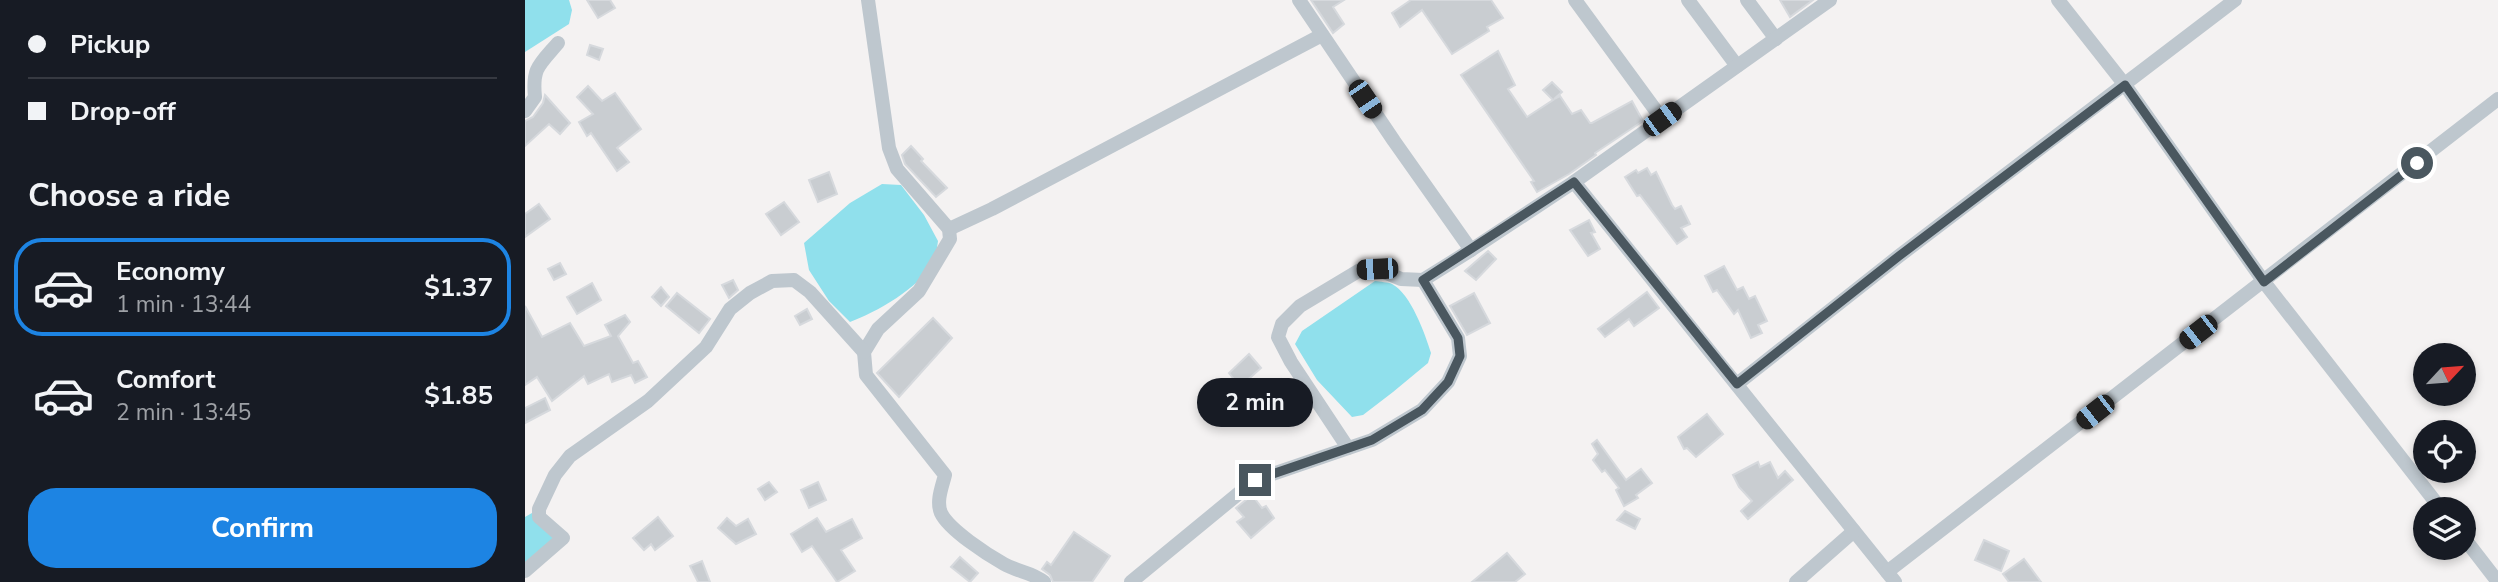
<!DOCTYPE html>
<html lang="en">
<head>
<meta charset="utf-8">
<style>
	body { margin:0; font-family:"Nunito Sans",sans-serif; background:#242831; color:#f1f3f6; height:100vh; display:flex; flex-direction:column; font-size:26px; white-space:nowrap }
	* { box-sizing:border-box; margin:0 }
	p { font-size:23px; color:#9ea1a6 }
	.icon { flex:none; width:38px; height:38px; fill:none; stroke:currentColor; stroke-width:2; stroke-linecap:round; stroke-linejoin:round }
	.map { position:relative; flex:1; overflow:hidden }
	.sheet { display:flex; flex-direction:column; background:#171b24; width:525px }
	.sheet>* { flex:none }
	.top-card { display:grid; align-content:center; height:154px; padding:0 28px; background:#171b24 }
	.needle { width:46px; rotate:64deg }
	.tools { position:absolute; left:1888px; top:343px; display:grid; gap:14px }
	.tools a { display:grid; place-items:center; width:63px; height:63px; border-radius:50%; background:#171b24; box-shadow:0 4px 10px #0003; font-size:35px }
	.end { position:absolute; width:32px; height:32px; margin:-16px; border:9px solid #4a575f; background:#fff; box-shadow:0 0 0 4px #fff }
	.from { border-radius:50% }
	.bubble { position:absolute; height:49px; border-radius:24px; background:#171b24; box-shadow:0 4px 10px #0003; font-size:23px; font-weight:700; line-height:49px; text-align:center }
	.car { position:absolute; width:21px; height:42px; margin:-21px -10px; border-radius:9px; box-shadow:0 0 5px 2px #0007; background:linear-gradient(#222 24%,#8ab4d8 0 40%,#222 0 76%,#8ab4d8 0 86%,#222 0) }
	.top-card b { display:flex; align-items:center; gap:24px; height:66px; font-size:26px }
	.top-card b+b { border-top:2px solid #363941 }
	.top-card i { width:18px; height:18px; background:#f1f3f6 }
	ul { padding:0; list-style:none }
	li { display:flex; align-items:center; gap:21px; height:98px; margin:0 14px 10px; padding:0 14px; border:4px solid transparent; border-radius:28px }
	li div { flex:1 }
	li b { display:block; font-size:26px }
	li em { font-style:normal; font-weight:700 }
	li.on { border-color:#1d84e3 }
	li>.icon { width:63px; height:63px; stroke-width:1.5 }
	h2 { padding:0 28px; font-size:32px; line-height:84px }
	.cta { display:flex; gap:14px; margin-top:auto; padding:14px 28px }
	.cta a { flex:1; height:80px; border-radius:28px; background:#1d84e3; color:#fff; font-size:28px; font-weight:700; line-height:80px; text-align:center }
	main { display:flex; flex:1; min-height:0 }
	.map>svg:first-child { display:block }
	.water { fill:#90e0ec }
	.building { fill:#c9cdd1; stroke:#d6d9dd; stroke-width:2 }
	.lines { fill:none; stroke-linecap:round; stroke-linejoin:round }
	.minor { stroke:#bec7ce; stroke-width:14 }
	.route { stroke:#4a575f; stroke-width:9 }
</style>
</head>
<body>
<main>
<section class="sheet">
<div class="top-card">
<b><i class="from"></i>Pickup</b>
<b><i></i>Drop-off</b>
</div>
<h2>Choose a ride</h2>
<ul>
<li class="on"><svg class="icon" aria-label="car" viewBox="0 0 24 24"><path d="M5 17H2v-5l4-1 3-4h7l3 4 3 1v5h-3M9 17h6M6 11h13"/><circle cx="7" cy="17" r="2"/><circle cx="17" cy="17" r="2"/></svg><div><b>Economy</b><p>1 min · 13:44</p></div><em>$1.37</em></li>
<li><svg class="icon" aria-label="car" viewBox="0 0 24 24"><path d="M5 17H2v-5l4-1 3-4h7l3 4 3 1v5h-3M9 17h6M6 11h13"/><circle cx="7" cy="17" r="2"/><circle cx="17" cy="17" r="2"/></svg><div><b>Comfort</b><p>2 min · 13:45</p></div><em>$1.85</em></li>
</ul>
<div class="cta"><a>Confirm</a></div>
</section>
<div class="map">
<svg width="1973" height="582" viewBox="0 0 1973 582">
	<rect width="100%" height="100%" fill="#f4f2f2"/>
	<!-- water -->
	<g class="water">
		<polygon points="0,0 44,0 47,10 44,24 0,52"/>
		<path d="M357 184 376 185 399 215 413 241C412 248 411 257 407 263 396 287 350 313 325 322L304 301 284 270 279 243 325 203Z"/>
		<path d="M850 281C855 282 863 282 867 284 886 294 900 334 906 353L903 363 868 392 838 415 827 417 792 380 770 344 777 331Z"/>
		<polygon points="7,513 28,536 27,543 0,566 0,517"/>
	</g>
	<!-- building -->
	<g class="building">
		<polygon points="62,0 85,0 90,8 73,18"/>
		<polygon points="786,0 819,0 808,7 819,24 808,33"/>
		<polygon points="886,0 966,0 978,18 962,27 964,31 927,54 897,10 875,27 867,13"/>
		<polygon points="1255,0 1288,0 1265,17"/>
		<polygon points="65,45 78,49 74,60 62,55"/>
		<polygon points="973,51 990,85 983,89 1002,117 1028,100 1018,90 1027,82 1037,92 1029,99 1035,96 1047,114 1056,110 1065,123 1067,123 1107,101 1118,121 1070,153 1071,155 1044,174 1012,192 1006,182 1009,181 936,75"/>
		<polygon points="63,86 77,101 90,93 116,129 92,148 104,162 92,171 66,133 62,136 54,122 68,114 52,97"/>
		<polygon points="20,95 45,123 35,134 24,124 0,146 0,121 8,117 18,103"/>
		<polygon points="386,146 398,159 396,161 422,188 411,197 380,164 377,155"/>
		<polygon points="1122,168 1126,175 1131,172 1147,205 1150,209 1156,206 1165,224 1156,228 1162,237 1152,244 1115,195 1112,196 1100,177 1111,170 1113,173"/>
		<polygon points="304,172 312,194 293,202 284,180"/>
		<polygon points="259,202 274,222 256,235 241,214"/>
		<polygon points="14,204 25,219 0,237 0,214"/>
		<polygon points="1064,220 1070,232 1066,233 1075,249 1063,256 1045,230"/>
		<polygon points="963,251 971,259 951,280 940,271"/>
		<polygon points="35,263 41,274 29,280 23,269"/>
		<polygon points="1199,266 1212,290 1218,287 1224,299 1230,296 1242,321 1233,325 1237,333 1226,338 1213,310 1209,314 1192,290 1188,292 1180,276"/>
		<polygon points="208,280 213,290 204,298 197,285"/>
		<polygon points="67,283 76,300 52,314 42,297"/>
		<polygon points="136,287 144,297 136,306 127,297"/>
		<polygon points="1122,292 1134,308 1109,326 1104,319 1080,337 1073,329"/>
		<polygon points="152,293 185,319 174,333 141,306"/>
		<polygon points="949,293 965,323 942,335 925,306"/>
		<polygon points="0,306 17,337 45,323 59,346 86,336 80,325 100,315 105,322 93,336 108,363 113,361 122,377 110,383 106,375 87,382 84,374 63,384 59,376 27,401 12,377 0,385"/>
		<polygon points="282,309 287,319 275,325 270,316"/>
		<polygon points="408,318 427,338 374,397 352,373"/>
		<polygon points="724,354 736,368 701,399 693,390 708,378 704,373"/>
		<polygon points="756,379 781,414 766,425 742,388"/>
		<polygon points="20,398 25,410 0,423 0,408"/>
		<polygon points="1182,414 1198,434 1171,457 1162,448 1159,449 1153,437"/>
		<polygon points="1072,440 1101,480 1116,469 1127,483 1111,495 1113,498 1099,506 1091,490 1094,488 1080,470 1077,472 1068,460 1073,454 1067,444"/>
		<polygon points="1233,462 1235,467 1245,462 1253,478 1260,471 1268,480 1223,519 1216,511 1227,501 1214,487 1208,475"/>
		<polygon points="244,482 252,492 240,500 233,489"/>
		<polygon points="293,482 301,500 284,508 276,490"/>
		<polygon points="727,495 737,508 741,506 749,518 726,538 712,522 719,517 711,508"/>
		<polygon points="1100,511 1115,519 1110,529 1092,520"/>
		<polygon points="133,517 148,536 130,550 126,544 119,550 108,538"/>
		<polygon points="202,518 211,526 223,519 231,534 211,544 193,528"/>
		<polygon points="292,518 301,532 327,519 337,538 316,550 330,571 312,582 287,546 277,552 266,534"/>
		<polygon points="549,532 585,556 567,582 528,582 525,575 517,569 522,562 526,565"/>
		<polygon points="1459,540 1484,551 1476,571 1450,560"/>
		<polygon points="982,553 1000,574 990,582 947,582"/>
		<polygon points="435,557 453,573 445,582 426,567"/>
		<polygon points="1499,559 1516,582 1484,582 1478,574"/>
		<polygon points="177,561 185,582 173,582 165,566"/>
	</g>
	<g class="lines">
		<!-- minor -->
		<g class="minor">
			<path d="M343 0 364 148 372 169 424 229 425 239 394 291 353 329 339 352 341 375 420 475C417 487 411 501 416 513 424 530 463 555 479 564 493 572 507 572 519 582"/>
			<polyline points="774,0 869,141 946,250 1049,182 1370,582"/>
			<polyline points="1050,0 1137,119"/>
			<polyline points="1163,0 1212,66"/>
			<polyline points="1222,0 1251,39"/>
			<polyline points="1533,0 1600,85 1739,282 1916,509"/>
			<path d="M0 111 10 97C7 68 14 65 33 43"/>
			<polyline points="1049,182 1305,0"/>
			<polyline points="424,229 467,209 797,35"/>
			<polyline points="1212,384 1374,256 1710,0"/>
			<polyline points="823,448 766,362 753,337 757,324 775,306 835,270 852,269 876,279 898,280"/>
			<polyline points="1939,538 1973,582"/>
			<polyline points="0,571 38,538 14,517 14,509 30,475 45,456 123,401 181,347 205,309 225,293 247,281 269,280 285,292 339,352"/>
			<polyline points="1362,572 1973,99"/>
			<polyline points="606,582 730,480 847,440 897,410 923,382 935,356 933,338 898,280 946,250"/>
			<polyline points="1271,582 1329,531"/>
		</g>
	</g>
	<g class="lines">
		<!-- route -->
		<polyline class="route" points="730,480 847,440 897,410 923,382 935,356 933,338 898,280 1049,182 1212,384 1374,256 1600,85 1739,282 1892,163"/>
	</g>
</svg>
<div class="tools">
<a><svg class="needle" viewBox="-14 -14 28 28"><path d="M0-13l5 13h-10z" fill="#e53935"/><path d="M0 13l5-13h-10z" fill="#9ea1a6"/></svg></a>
<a><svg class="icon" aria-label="locate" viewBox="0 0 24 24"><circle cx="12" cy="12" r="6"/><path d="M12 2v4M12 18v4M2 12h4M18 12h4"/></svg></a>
<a><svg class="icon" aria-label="layers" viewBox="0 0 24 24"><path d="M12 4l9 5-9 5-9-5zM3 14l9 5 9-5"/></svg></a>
</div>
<i class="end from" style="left:1892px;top:163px"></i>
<i class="end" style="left:730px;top:480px"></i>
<div class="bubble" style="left:672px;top:378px;width:116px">2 min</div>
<i class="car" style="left:840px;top:99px;rotate:146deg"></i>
<i class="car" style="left:1137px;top:119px;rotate:54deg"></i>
<i class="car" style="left:852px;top:269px;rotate:267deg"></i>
<i class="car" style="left:1673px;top:332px;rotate:232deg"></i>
<i class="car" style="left:1570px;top:412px;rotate:232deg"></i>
</div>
</main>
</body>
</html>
